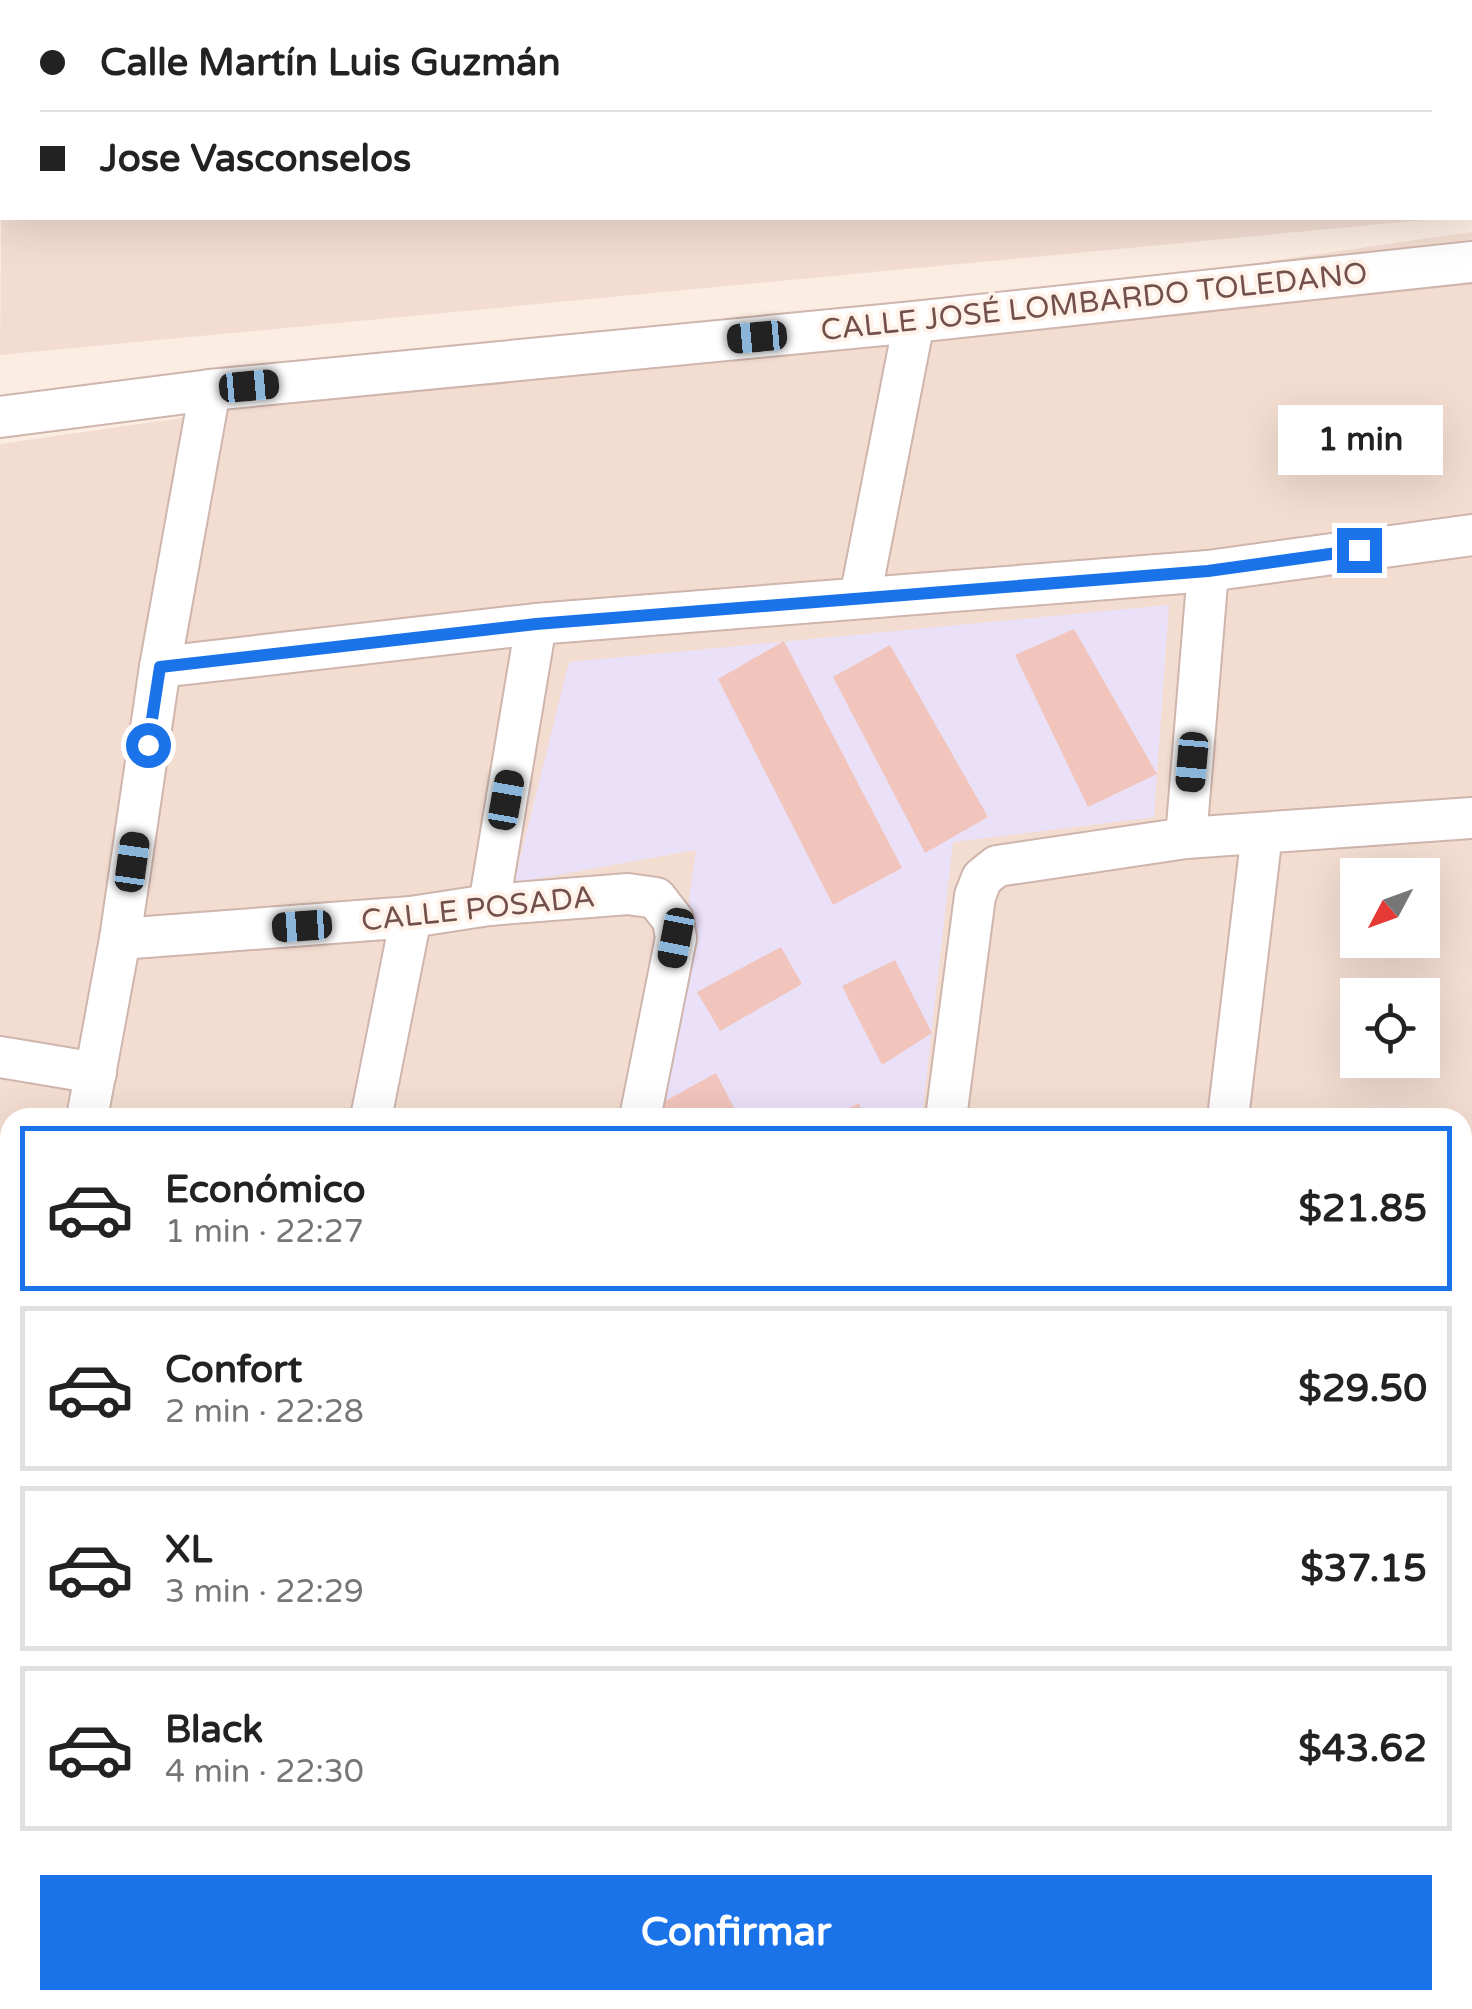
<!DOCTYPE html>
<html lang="es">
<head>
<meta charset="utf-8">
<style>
	body { margin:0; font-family:"Varela Round",sans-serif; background:#f6f6f6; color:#222; height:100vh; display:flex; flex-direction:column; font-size:38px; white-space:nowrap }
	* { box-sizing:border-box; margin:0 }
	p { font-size:32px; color:#767676 }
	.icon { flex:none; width:55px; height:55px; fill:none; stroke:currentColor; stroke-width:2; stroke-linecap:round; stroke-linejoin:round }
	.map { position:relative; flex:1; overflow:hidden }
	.panel { position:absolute; left:0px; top:1108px; width:1472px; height:902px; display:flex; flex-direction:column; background:#fff; border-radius:30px 30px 0 0; box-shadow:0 10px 40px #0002 }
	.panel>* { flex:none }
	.banner { position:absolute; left:0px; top:0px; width:1472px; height:220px; box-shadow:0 10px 40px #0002; display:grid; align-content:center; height:220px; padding:0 40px; background:#fff }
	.needle { width:65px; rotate:229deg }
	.controls { position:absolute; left:1340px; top:858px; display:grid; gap:20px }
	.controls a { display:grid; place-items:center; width:100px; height:100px; border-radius:0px; background:#fff; box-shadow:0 10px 40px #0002; font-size:50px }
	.end { position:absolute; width:45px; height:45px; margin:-22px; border:12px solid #1a73e8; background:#fff; box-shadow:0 0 0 5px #fff }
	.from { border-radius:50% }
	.bubble { position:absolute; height:70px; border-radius:0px; background:#fff; box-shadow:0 10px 40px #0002; font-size:32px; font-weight:700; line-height:70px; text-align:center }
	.car { position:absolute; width:30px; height:60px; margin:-30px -15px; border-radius:12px; box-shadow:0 0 8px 2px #0007; background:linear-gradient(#222 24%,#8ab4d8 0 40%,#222 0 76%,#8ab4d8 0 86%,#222 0) }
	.banner b { display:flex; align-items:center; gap:35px; height:95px; font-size:38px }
	.banner b+b { border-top:2px solid #e0e0e0 }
	.banner i { width:25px; height:25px; background:#222 }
	ul { padding:18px 0 0; list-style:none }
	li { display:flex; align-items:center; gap:30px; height:165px; margin:0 20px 15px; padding:0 20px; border:5px solid #e0e0e0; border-radius:0px }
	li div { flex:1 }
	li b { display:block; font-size:38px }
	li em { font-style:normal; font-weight:700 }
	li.active { border-color:#1a73e8 }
	li>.icon { width:90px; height:90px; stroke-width:1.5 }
	.action { display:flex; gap:20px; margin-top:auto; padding:20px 40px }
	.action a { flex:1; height:115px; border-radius:0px; background:#1a73e8; color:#fff; font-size:40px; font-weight:700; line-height:115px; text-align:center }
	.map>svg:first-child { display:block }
	.residential { fill:#f3ddd1; fill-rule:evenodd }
	.education { fill:#eae0f8 }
	.green { fill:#dae9c2 }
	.water { fill:#b8e5e2; stroke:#9ed6d3; stroke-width:2.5 }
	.building { fill:#f1c5bb }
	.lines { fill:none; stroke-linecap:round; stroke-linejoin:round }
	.lane-casing { stroke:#cfb5ad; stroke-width:24 }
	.street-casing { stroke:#cfb5ad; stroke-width:44 }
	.lane { stroke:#fff; stroke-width:20 }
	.street { stroke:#fff; stroke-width:40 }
	.route { stroke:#1a73e8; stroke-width:12 }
	.labels { text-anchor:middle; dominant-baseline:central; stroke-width:8; stroke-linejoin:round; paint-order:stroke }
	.street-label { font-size:30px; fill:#735049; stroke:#fff2e9 }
</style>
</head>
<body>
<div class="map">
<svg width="1472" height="2009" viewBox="0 0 1472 2009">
	<rect width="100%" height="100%" fill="#fcede3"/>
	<!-- residential -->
	<g class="residential">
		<polygon points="26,0 1472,0 1472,215 1470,2 25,2"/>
		<polygon points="2,133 2,218 1445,218 0,355"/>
		<path d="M1472 232V2009H1198L1195 2000H1462V1118H10V1836L0 1838V444ZM1358 875H1422V940H1358ZM1358 995H1422V1060H1358Z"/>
	</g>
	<!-- education -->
	<polygon class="education" points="1169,605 1154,817 953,842 922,1117 658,1117 696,850 514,883 569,662"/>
	<!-- green -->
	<g class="green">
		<polygon points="10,1918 10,2000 1110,2000 1122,2009 0,2009 0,1922"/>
		<polygon points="1195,2000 1377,2000 1377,2009 1198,2009"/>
	</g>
	<!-- water -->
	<g class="water">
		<polygon points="10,1814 10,1905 0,1908 0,1816"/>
		<polygon points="1113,2000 1187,2000 1192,2009 1122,2009"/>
	</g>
	<!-- building -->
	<g class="building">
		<polygon points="1074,629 1157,774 1088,807 1015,655"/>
		<polygon points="784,641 902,868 833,905 718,679"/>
		<polygon points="890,645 988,817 925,853 833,677"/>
		<polygon points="781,947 802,984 720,1031 697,992"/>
		<polygon points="895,960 932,1033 882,1065 842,986"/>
		<polygon points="716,1073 739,1118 667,1118 660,1104"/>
		<polygon points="859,1103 865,1118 830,1118"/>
	</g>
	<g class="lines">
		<defs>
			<polyline id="lane" points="1466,2 1468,0"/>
			<g id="street">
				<polyline points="283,2 284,0"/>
				<polyline points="975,2 975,0"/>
				<polyline points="0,145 2,145"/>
				<polyline points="0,417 210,390 914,322 1472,262"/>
				<polyline points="860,598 914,322"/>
				<polyline points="160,667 536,624 1208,571 1472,535"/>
				<polyline points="1186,838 1208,571"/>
				<polyline points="489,905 536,624"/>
				<polyline points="120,939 411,917 489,905 628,894 656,898 673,920 676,938 640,1118"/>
				<polyline points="0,1057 96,1073"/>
				<polyline points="87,1118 120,939 160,667 210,390"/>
				<polyline points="371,1118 411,917"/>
				<polyline points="946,1118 975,896 982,878 997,866 1186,838 1472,818"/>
				<polyline points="1228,1118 1262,833"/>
				<polyline points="1462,1388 1472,1325"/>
				<polyline points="0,1557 10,1500"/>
				<polyline points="1462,1663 1472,1664"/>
				<polyline points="0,1780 10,1778"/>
				<polyline points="1377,2000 1377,2009"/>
			</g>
		</defs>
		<!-- lane casing -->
		<use href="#lane" class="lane-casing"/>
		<!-- street casing -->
		<use href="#street" class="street-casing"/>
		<!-- lane -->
		<use href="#lane" class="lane"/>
		<!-- street -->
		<use href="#street" class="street"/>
	</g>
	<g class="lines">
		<!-- route -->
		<polyline class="route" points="148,745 160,667 536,624 1208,571 1359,550"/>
	</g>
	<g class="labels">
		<!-- street labels -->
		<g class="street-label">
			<text transform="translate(1094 302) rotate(-6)">CALLE JOSÉ LOMBARDO TOLEDANO</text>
			<text transform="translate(478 909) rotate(-6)">CALLE POSADA</text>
		</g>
	</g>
</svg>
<div class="controls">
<a><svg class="needle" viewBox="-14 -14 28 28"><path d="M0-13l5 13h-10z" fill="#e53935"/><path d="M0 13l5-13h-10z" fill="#767676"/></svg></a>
<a><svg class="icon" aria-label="locate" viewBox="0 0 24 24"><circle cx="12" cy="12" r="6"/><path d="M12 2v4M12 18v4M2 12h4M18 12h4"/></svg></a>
</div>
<i class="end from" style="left:148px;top:745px"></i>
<i class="end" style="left:1359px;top:550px"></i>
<div class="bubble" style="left:1278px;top:405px;width:165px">1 min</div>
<i class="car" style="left:757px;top:337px;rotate:265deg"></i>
<i class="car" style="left:249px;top:386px;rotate:85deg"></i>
<i class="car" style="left:1192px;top:762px;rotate:185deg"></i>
<i class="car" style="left:506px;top:800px;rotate:10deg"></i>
<i class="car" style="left:132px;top:862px;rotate:8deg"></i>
<i class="car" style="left:302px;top:926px;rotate:266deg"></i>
<i class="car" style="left:676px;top:938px;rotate:191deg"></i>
<div class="banner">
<b><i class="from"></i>Calle Martín Luis Guzmán</b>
<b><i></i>Jose Vasconselos</b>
</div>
<section class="panel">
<ul>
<li class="active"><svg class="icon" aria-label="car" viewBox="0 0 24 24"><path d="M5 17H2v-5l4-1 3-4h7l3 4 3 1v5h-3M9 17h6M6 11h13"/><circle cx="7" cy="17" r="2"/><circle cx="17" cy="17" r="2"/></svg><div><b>Económico</b><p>1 min · 22:27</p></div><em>$21.85</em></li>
<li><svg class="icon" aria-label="car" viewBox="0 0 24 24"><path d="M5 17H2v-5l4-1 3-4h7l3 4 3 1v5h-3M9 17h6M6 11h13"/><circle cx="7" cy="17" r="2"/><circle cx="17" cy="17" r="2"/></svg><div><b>Confort</b><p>2 min · 22:28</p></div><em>$29.50</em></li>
<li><svg class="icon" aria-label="car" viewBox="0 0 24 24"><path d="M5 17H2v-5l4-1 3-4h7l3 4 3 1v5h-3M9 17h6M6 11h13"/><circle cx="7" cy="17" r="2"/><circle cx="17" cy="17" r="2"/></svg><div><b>XL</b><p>3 min · 22:29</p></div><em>$37.15</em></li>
<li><svg class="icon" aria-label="car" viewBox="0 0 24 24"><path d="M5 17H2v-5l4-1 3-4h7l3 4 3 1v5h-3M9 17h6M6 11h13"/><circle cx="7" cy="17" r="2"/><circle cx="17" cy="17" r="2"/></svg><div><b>Black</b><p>4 min · 22:30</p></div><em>$43.62</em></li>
</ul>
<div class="action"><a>Confirmar</a></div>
</section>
</div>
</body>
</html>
